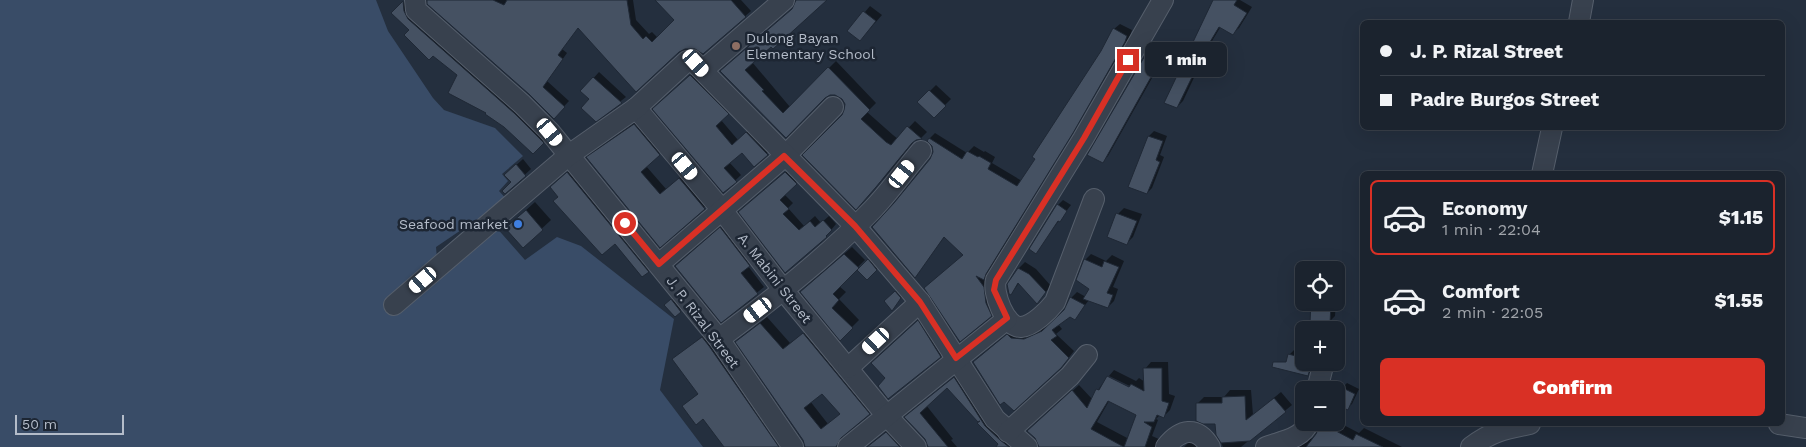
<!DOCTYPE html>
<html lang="en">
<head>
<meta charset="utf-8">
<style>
	body { margin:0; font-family:"Work Sans",sans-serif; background:#242b36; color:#f1f3f6; height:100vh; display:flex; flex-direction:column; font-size:19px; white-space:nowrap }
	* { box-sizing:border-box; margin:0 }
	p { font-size:16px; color:#a0a4aa }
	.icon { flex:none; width:28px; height:28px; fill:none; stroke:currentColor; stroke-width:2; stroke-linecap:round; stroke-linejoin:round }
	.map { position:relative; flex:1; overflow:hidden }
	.sheet { position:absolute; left:1360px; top:171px; width:425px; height:255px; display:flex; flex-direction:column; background:#1b232e; border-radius:8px; box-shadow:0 5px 20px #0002,0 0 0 1px #39404a }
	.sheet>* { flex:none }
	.hud { position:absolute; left:1360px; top:20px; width:425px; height:110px; border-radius:8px; box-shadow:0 5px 20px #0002,0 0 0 1px #39404a; display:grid; align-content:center; height:110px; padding:0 20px; background:#1b232e }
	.tools { position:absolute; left:1295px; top:261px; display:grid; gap:10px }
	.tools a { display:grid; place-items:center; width:50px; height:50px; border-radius:8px; background:#1b232e; box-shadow:0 5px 20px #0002,0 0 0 1px #39404a; font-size:25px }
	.scale { position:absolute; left:15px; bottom:12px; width:109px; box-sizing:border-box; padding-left:5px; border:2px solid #b4bcc9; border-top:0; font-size:14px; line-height:18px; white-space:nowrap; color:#b4bcc9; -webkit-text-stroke:4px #1d2633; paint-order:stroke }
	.end { position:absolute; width:22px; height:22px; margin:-11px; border:6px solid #d93025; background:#fff; box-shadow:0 0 0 2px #fff }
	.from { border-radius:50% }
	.bubble { position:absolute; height:35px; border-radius:8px; background:#1b232e; box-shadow:0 5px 20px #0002,0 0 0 1px #39404a; font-size:16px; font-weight:800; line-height:35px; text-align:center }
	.car { position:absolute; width:15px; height:30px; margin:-15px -8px; border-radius:6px; box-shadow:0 0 4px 1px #0007; background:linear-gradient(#fff 24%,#345 0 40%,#fff 0 76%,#345 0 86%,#fff 0) }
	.hud b { display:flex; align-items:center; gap:18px; height:48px; font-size:19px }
	.hud b+b { border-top:1px solid #39404a }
	.hud i { width:12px; height:12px; background:#f1f3f6 }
	ul { padding:9px 0 0; list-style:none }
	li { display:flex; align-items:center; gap:15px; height:75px; margin:0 10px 8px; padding:0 10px; border:2px solid transparent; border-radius:8px }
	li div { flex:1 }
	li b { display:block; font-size:19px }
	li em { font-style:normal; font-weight:800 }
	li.on { border-color:#d93025 }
	li>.icon { width:45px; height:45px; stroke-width:1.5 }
	.primary-button { display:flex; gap:10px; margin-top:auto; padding:10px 20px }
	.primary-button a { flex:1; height:58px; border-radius:8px; background:#d93025; color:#fff; font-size:20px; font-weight:800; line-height:58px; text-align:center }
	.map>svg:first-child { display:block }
	.water { fill:#394c67 }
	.shadow { fill:#0007; fill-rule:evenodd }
	.building { fill:#455162; stroke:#1f2835; fill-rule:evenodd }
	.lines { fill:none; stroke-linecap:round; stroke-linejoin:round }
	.minor-casing { stroke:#565f6c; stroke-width:22 }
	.minor { stroke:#38414e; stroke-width:20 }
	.route { stroke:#d93025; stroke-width:6 }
	.education-dot { fill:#8d6e63; stroke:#1d2633; stroke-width:2 }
	.shop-dot { fill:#3f7fe0; stroke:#1d2633; stroke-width:2 }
	.labels { text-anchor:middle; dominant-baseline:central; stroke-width:5; stroke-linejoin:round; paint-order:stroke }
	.poi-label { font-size:14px; fill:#b4bcc9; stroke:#1d2633; text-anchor:start }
	.street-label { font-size:14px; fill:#b4bcc9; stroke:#1d2633 }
</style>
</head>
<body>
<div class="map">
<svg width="1806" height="447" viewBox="0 0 1806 447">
	<rect width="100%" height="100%" fill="#242f3e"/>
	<!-- water -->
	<polygon class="water" points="0,0 376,0 388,31 433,98 444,110 495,128 523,156 502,174 508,181 499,191 509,202 480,227 467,226 436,247 437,259 495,226 525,260 557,237 581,246 674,319 660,390 703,447 0,447"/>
	<!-- shadow -->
	<g class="shadow">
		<polygon points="406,0 548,137 533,152 459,75 393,13"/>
		<polygon points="428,0 633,0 636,20 649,34 652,32 658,38 676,20 660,0 741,0 751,11 703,53 695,47 684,48 678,51 578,27 562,49 567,53 547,81 569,101 554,117"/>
		<polygon points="796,0 825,0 752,62 790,107 836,61 876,103 867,112 893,135 898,139 915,121 927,132 921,138 915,140 883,179 862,201 843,116 846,104 843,98 836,94 830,94 824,97 786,137 721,71 794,8"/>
		<polygon points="1214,0 1240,0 1252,7 1239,28 1233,33 1221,26 1197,66 1199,67 1183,101 1177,107"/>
		<polygon points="870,6 882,15 860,40 849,31"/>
		<polygon points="1120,24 1132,30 1130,36 986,277 988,281 996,310 991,315 964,255 945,236 915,276 895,204 931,159 934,153 933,146 928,141 930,138 935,133 967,153 974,146 984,152 985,151 995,157 992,163 1022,181 1102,52 1114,29"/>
		<polygon points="1153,48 1165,55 1108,156 1102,162 1089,154 1147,54"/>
		<polygon points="696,70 733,108 721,120 738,140 752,127 773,148 754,165 742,151 729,162 741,175 724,191 659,104"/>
		<polygon points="599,72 626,97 596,120 591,99 582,91"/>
		<polygon points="936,85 951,99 934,116 919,102"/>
		<polygon points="640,119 665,148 646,166 666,189 685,173 710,202 660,246 593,152"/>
		<polygon points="1154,131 1167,136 1160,155 1164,157 1152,188 1147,193 1129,186 1149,136"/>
		<polygon points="523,159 531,169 505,193 512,182 512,169"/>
		<polygon points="575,166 654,264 648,271 615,242 559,197 558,181"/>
		<polygon points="791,168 801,178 784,194 793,203 788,208 804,226 815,216 821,223 829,216 836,224 826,236 785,271 745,207"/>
		<polygon points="1063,200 1071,205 1035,252 1058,205"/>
		<polygon points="535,202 551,220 523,246 516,219"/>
		<polygon points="1124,208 1142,214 1133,237 1127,243 1109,236 1118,214"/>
		<polygon points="728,221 756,258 748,266 764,287 721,321 683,259"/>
		<polygon points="852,247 865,260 839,286 846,292 839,299 859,320 840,339 809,284"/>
		<polygon points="1091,254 1106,261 1112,255 1124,261 1113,287 1118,289 1114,301 1108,307 1089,300 1075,318 1070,315 1058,324 1062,329 1056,334 1074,351 1067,360 980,356 1014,329 1030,333 1050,325 1065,310 1071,298 1077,292 1086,297 1091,289 1085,260"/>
		<polygon points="871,258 879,267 867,279 859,270"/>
		<polygon points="1025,262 1036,269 1051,286 1037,302 1019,283 1011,294 1019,268"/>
		<polygon points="902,286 906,292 892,309 891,295"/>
		<polygon points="1336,286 1337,286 1335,316 1329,322 1313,302 1336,302"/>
		<polygon points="674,297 683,308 675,315 666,305"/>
		<polygon points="924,316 946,350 940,356 886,378 879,357"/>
		<path d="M767 317 790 343 811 328 876 407 843 435V442L845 447H806L804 440 737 342ZM822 393 841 414 828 424 810 401Z"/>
		<polygon points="709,331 790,447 725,447 704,417 683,406 699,393 674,359"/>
		<polygon points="1296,348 1304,350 1304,362 1315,362 1314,368 1308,374 1286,369 1290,354"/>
		<path d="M1151 362H1168L1169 394 1175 396 1170 410 1164 416 1160 415 1156 419 1158 420 1152 436 1161 440 1163 447H1040V443L1029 431 1079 385 1093 400 1098 390 1108 376V378L1134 391 1136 389 1109 376 1114 370 1136 381 1139 378 1145 382V369ZM1109 401 1138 415 1129 439 1097 422Z"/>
		<polygon points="961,371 1023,447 1003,447 947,386 926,405 953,439 951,440 957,447 929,447 929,443 906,417"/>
		<polygon points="1347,383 1359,389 1352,404 1347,408 1336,403 1336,390 1330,390 1336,384 1343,387"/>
		<polygon points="1230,390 1251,390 1253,415 1281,392 1292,405 1241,447 1223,447 1217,434 1216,423 1198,403 1204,397 1224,397"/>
		<polygon points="1336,421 1359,433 1364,428 1402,447 1292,447 1313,438 1313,439 1323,422 1336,422"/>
		<polygon points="893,426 912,447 867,447"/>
		<polygon points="1191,440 1207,447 1184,447"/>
	</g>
	<!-- building -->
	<g class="building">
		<polygon points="427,0 493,0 504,5 507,0 627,0 631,25 643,39 646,36 652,42 674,20 655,0 731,0 746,17 703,54 695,49 685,49 679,52 636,92 578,28 558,55 563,59 543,87 565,107 554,119 530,95 427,4"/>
		<polygon points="796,0 827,0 773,49 771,47 745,70 764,90 762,91 783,113 828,67 870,110 861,119 886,142 891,145 907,126 922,139 916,140 912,143 876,187 856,210 802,155 842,115 844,110 845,104 842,99 835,95 830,95 825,98 786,138 720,71 792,9"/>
		<polygon points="1213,0 1237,0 1234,5 1247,13 1233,35 1219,27 1192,72 1194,73 1177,108 1164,103"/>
		<polygon points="403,1 404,11 408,19 514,113 544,143 533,154 504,127 485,114 486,113 448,93 457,75 433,56 429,60 404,35 409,30 391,13"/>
		<polygon points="863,11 876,21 860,41 847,31"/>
		<polygon points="1113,28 1127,36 1125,42 1073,133 986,274 984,280 976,276 984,287 986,303 992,316 960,342 924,288 963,255 944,237 915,278 872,227 894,203 930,159 933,152 932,146 927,141 929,138 962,159 967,151 978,157 979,156 991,163 988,169 1017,186 1035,159 1032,157 1101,51"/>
		<polygon points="1146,54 1160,61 1103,163 1087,155"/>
		<polygon points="690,75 729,114 716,126 732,145 746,132 768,155 754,167 742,153 724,168 737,182 723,193 652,109"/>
		<polygon points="593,77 622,103 596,122 581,108 589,99 580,91"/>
		<polygon points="929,90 946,106 934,118 917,102"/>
		<polygon points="634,124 660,155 641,172 660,194 679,178 705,209 660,248 586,157"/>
		<polygon points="1148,136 1163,141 1156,160 1160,162 1147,194 1128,187"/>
		<polygon points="516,164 526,176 505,194 502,191 511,182 504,175"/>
		<polygon points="567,172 649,272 642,277 615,244 602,255 553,201 558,197 550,187"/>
		<polygon points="785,172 797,184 780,200 789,209 783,214 799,230 810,221 815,227 823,220 832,230 826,236 827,237 785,273 738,212"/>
		<polygon points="1057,204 1067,211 1060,222 1058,221 1036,254 1029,249"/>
		<polygon points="526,210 543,230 523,248 505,228"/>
		<polygon points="1116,213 1137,221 1127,245 1107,237"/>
		<polygon points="720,227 750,266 741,273 758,294 721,323 675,266"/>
		<polygon points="844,254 859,268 833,294 839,300 832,308 853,328 840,341 800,292"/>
		<polygon points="868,259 877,270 867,280 857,270"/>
		<polygon points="1084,259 1102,267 1104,261 1119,267 1107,293 1113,295 1108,308 1083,299 1089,289 1076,280"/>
		<polygon points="1018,268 1029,274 1046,292 1037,304 1018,283 1011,295 1009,294 1007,284"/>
		<polygon points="895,291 901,298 892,311 884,301"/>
		<polygon points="1070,297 1085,305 1075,320 1070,317 1052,330 1057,336 1051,340 1069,358 1061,368 1014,411 1004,402 1000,405 973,362 1007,334 1011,338 1024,339 1042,331 1064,310"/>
		<polygon points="671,299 681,312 675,317 664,305"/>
		<polygon points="1311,302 1331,302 1330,324 1310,322"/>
		<polygon points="918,320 941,357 888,399 878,386 885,378 871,363"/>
		<path d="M760 323 783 349 803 333 870 414 841 438 836 447H805L803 440 735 342ZM822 394 840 414 821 429 804 408Z"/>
		<polygon points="702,337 709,346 779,447 724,447 703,419 696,425 682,406 698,394 672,359"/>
		<polygon points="1288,354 1304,358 1304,362 1312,362 1308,376 1272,367 1273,362 1286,362"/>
		<path d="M1143 368H1162V401L1169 403 1164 418 1157 415 1154 422H1144L1152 427 1145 447H1039L1035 438 1027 431 1072 390 1087 408 1096 389 1099 390 1107 376 1129 387 1131 384 1144 391ZM1108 401 1136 415 1124 447 1091 429Z"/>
		<polygon points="954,377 985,426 1000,440 1009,447 996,447 998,444 977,423 980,421 978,422 947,388 920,413 948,447 928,447 925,439 904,417"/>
		<polygon points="1341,387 1355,394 1348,410 1336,405 1336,398"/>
		<polygon points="1245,396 1246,420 1274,398 1286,412 1250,441 1221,443 1216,435 1215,424 1203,424 1196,421 1196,403 1222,403 1222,397"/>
		<polygon points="1321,423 1353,440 1356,434 1383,447 1306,447 1316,434"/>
		<polygon points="886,432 900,447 867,447"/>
	</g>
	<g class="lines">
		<defs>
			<g id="minor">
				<polyline points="415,0 416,10 522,104 550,132 719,339 793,447"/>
				<polyline points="1579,22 1583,0"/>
				<polyline points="703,70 784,0"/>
				<polyline points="636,108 722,210 784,291 886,415 916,447"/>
				<polyline points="1542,174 1552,128"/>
				<path d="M1094 199 1055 302C1048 311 1033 326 1021 327 1005 328 992 292 996 280L1083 139 1163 0"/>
				<polyline points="659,264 785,156 833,107"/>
				<polyline points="394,305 569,155 636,108 687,61 692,60 855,226 920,302 995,419 1027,447"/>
				<path d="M719 339C773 299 826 258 873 209 890 191 905 170 921 151"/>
				<polyline points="848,368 920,302"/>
				<polyline points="1317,390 1324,362"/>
				<polyline points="1779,424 1806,428"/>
				<polyline points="1008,432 1070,376 1087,355"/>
				<polyline points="848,447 1007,319"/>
				<path d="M1166 447C1180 429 1197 425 1210 447"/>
				<path d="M1266 447C1282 441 1302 439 1309 422"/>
				<path d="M1471 447C1492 431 1505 429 1530 424"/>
			</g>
		</defs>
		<!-- minor casing -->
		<use href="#minor" class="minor-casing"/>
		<!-- minor -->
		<use href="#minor" class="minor"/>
	</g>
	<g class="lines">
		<!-- route -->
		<polyline class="route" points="625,223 659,264 784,156 855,226 920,302 956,358 1007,318 994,290 996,280 1084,138 1128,60"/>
	</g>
	<!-- markers -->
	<circle class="education-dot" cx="736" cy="46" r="5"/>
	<circle class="shop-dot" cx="518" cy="224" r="5"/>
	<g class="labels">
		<!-- poi labels -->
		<g class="poi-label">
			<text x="746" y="38">Dulong Bayan<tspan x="746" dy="16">Elementary School</tspan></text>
			<text x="508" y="224" text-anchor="end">Seafood market</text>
		</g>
		<!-- street labels -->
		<g class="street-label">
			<text transform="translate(775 278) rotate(52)">A. Mabini Street</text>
			<text transform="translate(703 322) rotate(53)">J. P. Rizal Street</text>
		</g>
	</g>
</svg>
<div class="tools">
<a><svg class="icon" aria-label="locate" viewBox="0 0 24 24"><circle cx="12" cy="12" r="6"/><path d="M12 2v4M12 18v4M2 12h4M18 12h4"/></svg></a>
<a>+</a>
<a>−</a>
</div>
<div class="scale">50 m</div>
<i class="end from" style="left:625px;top:223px"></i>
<i class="end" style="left:1128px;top:60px"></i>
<div class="bubble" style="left:1145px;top:42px;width:82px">1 min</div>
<i class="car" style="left:696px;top:63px;rotate:138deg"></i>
<i class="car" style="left:550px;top:132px;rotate:140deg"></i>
<i class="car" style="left:685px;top:166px;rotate:140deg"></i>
<i class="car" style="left:902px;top:174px;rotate:39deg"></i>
<i class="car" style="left:423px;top:280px;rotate:229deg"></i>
<i class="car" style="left:758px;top:310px;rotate:233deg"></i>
<i class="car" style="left:876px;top:341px;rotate:227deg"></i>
<div class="hud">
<b><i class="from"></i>J. P. Rizal Street</b>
<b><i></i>Padre Burgos Street</b>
</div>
<section class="sheet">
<ul>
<li class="on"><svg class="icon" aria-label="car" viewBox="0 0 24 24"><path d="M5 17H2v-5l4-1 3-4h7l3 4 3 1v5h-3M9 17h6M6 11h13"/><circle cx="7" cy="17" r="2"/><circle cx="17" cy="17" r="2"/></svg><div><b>Economy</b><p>1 min · 22:04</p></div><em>$1.15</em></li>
<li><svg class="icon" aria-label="car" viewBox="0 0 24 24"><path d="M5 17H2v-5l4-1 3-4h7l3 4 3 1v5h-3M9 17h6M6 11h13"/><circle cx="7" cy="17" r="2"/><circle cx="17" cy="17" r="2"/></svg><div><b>Comfort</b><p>2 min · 22:05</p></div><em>$1.55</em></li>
</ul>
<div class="primary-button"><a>Confirm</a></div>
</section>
</div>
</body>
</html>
